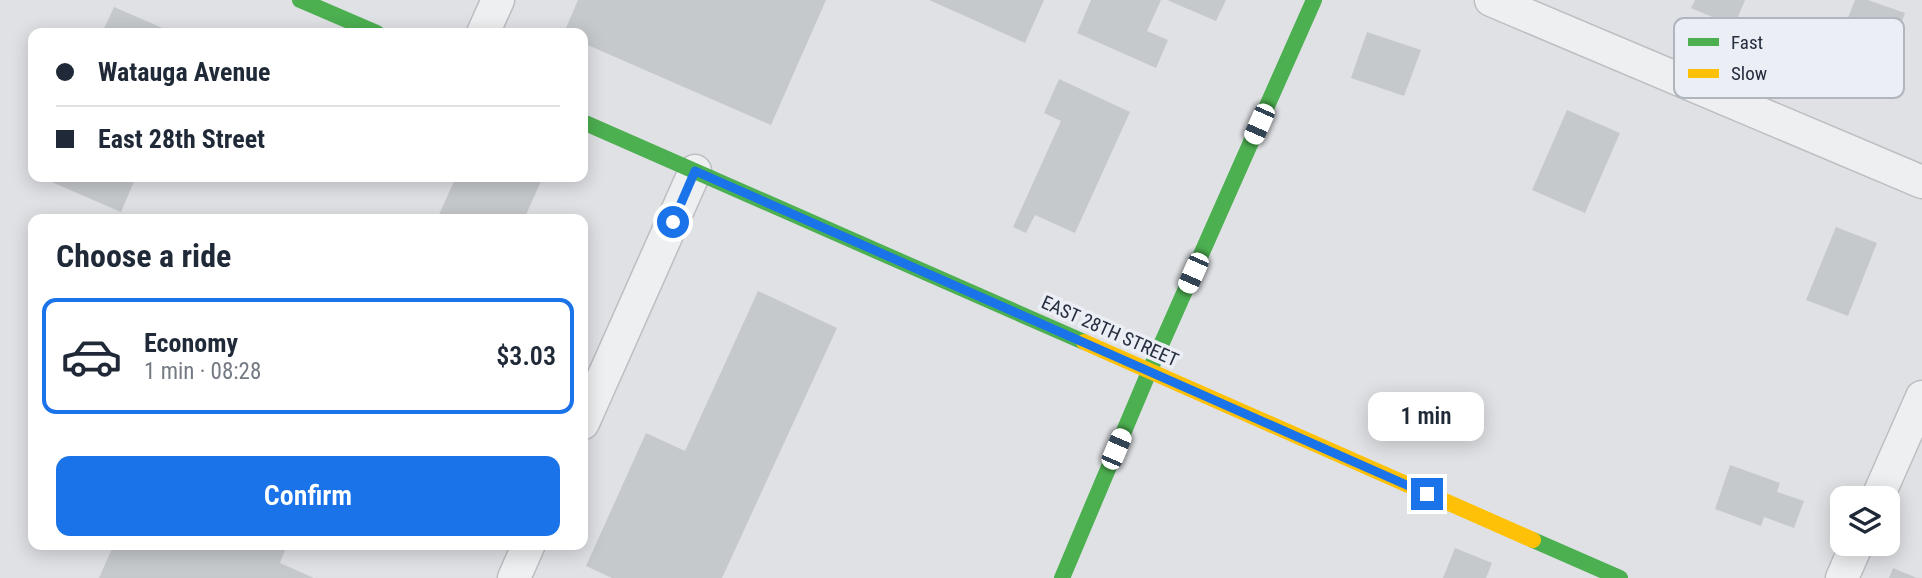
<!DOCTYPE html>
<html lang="en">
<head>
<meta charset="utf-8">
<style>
	body { margin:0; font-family:"Roboto Condensed",sans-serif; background:#f6f6f7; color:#1f2937; height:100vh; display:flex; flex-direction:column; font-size:26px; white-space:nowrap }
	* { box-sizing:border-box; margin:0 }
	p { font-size:23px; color:#747a83 }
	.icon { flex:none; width:38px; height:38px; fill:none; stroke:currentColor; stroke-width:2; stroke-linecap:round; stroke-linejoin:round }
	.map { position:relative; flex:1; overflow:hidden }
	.sheet { position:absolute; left:28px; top:214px; width:560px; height:336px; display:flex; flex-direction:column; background:#fff; border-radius:14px; box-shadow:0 4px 18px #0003 }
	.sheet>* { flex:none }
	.top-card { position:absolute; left:28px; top:28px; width:560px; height:154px; border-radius:14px; box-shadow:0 4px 18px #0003; display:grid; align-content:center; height:154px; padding:0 28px; background:#fff }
	.buttons { position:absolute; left:1830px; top:486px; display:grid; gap:14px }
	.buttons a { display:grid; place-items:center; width:70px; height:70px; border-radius:14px; background:#fff; box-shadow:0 4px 18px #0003; font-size:35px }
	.end { position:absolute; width:32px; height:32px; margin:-16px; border:9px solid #1a73e8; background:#fff; box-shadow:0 0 0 4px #fff }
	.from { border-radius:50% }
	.bubble { position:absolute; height:49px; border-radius:14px; background:#fff; box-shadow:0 4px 18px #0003; font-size:23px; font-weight:600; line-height:49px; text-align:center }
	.car { position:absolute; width:21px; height:42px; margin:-21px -10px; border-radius:9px; box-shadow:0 0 5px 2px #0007; background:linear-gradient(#fff 24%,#345 0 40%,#fff 0 76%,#345 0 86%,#fff 0) }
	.top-card b { display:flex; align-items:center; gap:24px; height:66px; font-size:26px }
	.top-card b+b { border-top:2px solid #e0e1e3 }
	.top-card i { width:18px; height:18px; background:#1f2937 }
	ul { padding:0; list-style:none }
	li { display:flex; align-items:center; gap:21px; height:116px; margin:0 14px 10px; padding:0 14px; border:4px solid transparent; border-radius:14px }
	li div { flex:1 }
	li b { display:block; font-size:26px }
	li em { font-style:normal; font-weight:600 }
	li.active { border-color:#1a73e8 }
	li>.icon { width:63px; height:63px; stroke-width:1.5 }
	h2 { padding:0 28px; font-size:32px; line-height:84px }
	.cta { display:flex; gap:14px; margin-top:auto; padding:14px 28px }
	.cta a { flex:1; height:80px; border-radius:14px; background:#1a73e8; color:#fff; font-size:28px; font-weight:600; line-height:80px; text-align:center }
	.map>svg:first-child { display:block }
	.building { fill:#c6c9cc }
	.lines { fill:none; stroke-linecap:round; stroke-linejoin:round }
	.street-casing { stroke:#bcbec2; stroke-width:35 }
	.street { stroke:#eeeff1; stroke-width:32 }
	.fast { stroke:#4caf50; stroke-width:16 }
	.slow { stroke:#ffc107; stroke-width:16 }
	.route { stroke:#1a73e8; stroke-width:9 }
	.labels { text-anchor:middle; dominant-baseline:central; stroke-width:7; stroke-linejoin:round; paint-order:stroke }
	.street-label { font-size:19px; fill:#252d3e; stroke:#ebeff5 }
	.key { fill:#ebeff5; stroke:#b0b5be; stroke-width:2 }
	.key-label { font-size:19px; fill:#252d3e }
</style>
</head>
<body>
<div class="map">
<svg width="1922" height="578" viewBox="0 0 1922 578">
	<rect width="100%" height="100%" fill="#dfe1e4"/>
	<!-- building -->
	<g class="building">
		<polygon points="578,0 826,0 771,125 583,43 583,33 564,33"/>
		<polygon points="929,0 1044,0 1025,43"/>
		<polygon points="1091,0 1161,0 1147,31 1168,40 1156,68 1077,33"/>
		<polygon points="1167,0 1226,0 1216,21"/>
		<polygon points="1695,0 1745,0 1734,26 1691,8"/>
		<polygon points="1855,0 1868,0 1905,13 1880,80 1862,73 1858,84 1827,72"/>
		<polygon points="114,7 174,33 102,33"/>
		<polygon points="1367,32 1421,50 1404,96 1351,78"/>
		<polygon points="1059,79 1130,112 1075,233 1035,215 1026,233 1013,227 1061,121 1044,113"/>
		<polygon points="1567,110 1620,133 1585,213 1532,190"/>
		<polygon points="40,177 136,177 121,212"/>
		<polygon points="456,177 543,177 524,219 437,219"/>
		<polygon points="1836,227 1877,243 1848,316 1806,300"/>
		<polygon points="758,291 837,328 722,578 612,578 586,566 646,433 685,451"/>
		<polygon points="1730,465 1780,483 1777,492 1804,501 1794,528 1764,517 1761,526 1715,509"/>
		<polygon points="114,544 271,544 285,550 280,563 314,578 99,578"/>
		<polygon points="1455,548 1492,563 1486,578 1443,578"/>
		<polygon points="1893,568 1917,578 1889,578"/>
	</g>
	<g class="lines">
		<defs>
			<g id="street">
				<polyline points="1491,0 1922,182"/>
				<polyline points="483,33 498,0"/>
				<polyline points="583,423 695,171"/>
				<polyline points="1877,499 1922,397"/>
				<polyline points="514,578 529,544"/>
				<polyline points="1842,578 1857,544"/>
			</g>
		</defs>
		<!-- street casing -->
		<use href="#street" class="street-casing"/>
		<!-- street -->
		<use href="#street" class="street"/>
		<!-- fast -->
		<g class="fast">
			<polyline points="300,0 377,33"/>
			<polyline points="583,122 1084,342"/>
			<polyline points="1533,540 1620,578"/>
			<polyline points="1062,578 1149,372 1314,0"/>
		</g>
		<!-- slow -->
		<polyline class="slow" points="1084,342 1533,540"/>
	</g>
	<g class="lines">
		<!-- route -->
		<polyline class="route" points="673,222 695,171 1427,494"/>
	</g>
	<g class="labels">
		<!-- street labels -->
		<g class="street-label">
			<text transform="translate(1110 331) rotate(24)">EAST 28TH STREET</text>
		</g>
	</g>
	<!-- legend -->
	<rect x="1674" y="18" width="230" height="80" rx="10" class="key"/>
	<rect x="1688" y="38" width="31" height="8" fill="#4caf50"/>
	<rect x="1688" y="69" width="31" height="9" fill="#ffc107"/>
	<g class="key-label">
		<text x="1731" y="49">Fast</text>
		<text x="1731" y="80">Slow</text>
	</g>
</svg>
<div class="buttons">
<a><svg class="icon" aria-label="layers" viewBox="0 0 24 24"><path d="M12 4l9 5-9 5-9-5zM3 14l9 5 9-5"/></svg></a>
</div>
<i class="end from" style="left:673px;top:222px"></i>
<i class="end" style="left:1427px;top:494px"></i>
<div class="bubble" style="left:1368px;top:392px;width:116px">1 min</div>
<i class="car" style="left:1259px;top:124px;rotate:204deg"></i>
<i class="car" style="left:1193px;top:273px;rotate:204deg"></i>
<i class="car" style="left:1116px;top:449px;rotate:23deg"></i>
<div class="top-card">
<b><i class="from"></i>Watauga Avenue</b>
<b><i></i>East 28th Street</b>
</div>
<section class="sheet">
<h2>Choose a ride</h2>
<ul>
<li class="active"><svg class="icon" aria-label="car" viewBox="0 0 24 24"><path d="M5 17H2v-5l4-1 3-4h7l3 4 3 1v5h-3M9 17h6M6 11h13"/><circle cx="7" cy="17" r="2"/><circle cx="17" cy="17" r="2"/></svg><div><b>Economy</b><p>1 min · 08:28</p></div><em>$3.03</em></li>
</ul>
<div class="cta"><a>Confirm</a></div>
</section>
</div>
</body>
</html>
